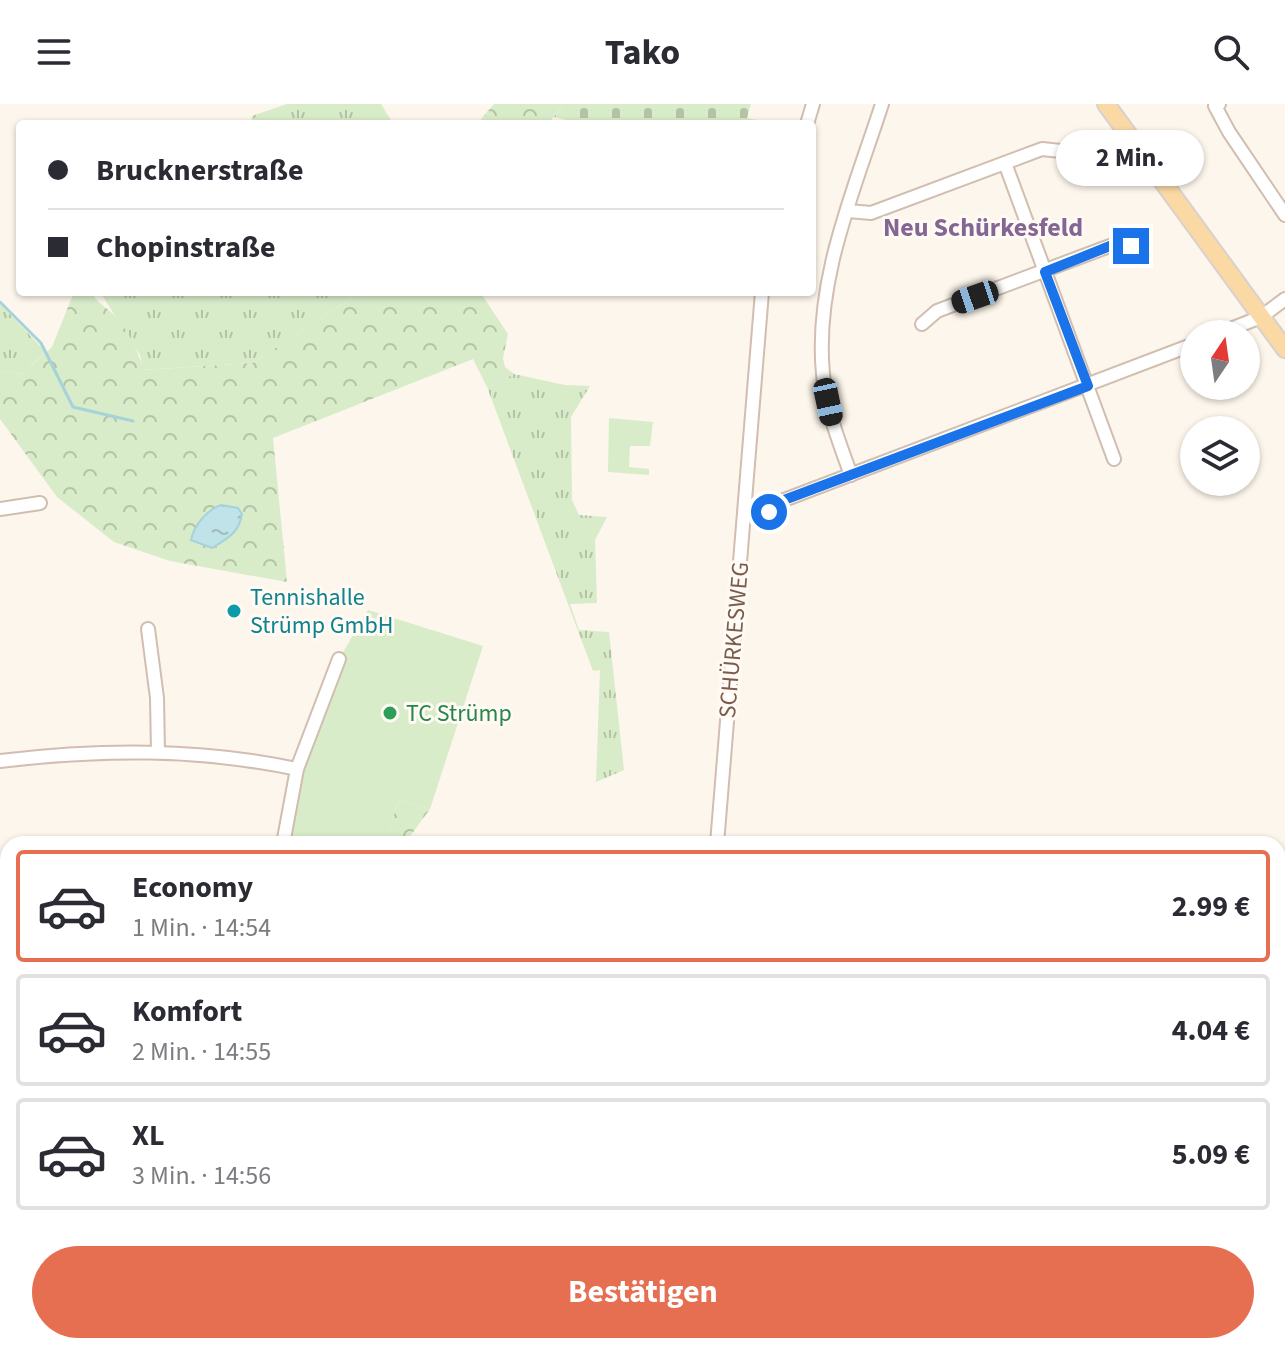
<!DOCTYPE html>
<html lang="de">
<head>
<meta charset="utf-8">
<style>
	body { margin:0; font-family:"Source Sans 3",sans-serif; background:#f7f7f7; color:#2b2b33; height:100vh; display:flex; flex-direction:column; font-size:30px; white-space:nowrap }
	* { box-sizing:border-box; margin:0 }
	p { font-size:26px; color:#7c7c81 }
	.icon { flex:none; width:44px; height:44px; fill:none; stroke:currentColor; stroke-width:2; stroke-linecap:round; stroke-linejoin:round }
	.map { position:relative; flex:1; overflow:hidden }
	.sheet { position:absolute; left:0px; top:732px; width:1286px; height:518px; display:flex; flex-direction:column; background:#fff; border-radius:24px 24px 0 0; box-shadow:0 2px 6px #0004 }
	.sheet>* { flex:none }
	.top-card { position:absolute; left:16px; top:16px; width:800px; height:176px; border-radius:8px; box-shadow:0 2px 6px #0004; display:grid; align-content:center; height:176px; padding:0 32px; background:#fff }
	.needle { width:52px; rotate:13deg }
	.fabs { position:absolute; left:1180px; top:216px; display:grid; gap:16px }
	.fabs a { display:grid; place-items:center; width:80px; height:80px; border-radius:50%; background:#fff; box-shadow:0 2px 6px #0004; font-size:40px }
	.end { position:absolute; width:36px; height:36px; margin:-18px; border:10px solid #1a73e8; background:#fff; box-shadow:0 0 0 4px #fff }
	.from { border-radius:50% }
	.bubble { position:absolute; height:56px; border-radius:28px; background:#fff; box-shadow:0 2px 6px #0004; font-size:26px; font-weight:700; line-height:56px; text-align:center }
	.car { position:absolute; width:24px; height:48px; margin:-24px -12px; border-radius:10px; box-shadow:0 0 6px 2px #0007; background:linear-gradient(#222 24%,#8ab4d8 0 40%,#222 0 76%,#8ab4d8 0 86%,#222 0) }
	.top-card b { display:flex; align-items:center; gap:28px; height:76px; font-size:30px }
	.top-card b+b { border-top:2px solid #e1e1e2 }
	.top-card i { width:20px; height:20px; background:#2b2b33 }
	ul { padding:14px 0 0; list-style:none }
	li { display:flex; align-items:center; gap:24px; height:112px; margin:0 16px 12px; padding:0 16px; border:4px solid #e1e1e2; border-radius:8px }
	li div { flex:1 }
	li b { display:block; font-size:30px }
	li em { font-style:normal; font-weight:700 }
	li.current { border-color:#e76f51 }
	li>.icon { width:72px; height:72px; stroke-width:1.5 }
	.button { display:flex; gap:16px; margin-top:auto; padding:16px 32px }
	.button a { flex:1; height:92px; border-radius:48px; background:#e76f51; color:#fff; font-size:32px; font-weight:700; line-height:92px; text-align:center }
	header { display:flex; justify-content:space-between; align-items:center; height:104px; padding:0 32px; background:#fff; font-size:36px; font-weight:700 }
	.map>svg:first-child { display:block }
	.grass { fill:url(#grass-tufts) }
	.forest { fill:url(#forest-crowns) }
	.cemetery { fill:url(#cemetery-stones) }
	.garden { fill:#d8ecc9 }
	.water { fill:url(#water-ripples); stroke:#a5d3da; stroke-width:2 }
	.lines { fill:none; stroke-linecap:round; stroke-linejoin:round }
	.stream { stroke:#a5d3da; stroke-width:3 }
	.minor-casing { stroke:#d1beb0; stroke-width:16 }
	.major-casing { stroke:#dad1cd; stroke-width:20 }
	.minor { stroke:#fff; stroke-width:12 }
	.major { stroke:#fbd9a5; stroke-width:16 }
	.route { stroke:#1a73e8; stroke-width:10 }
	.culture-dot { fill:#0f9aa8; stroke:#fffaf3; stroke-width:3 }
	.leisure-dot { fill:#2e9e5b; stroke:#fffaf3; stroke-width:3 }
	.labels { text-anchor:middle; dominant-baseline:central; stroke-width:6; stroke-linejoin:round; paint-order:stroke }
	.culture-label { font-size:24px; fill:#0d838f; stroke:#fffaf3; text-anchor:start }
	.street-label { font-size:24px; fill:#7a5c4d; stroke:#fffaf3 }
	.leisure-label { font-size:24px; fill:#27864d; stroke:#fffaf3; text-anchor:start }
	.neighbourhood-label { font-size:26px; font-weight:bold; fill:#846695; stroke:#fffaf3 }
</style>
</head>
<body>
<header><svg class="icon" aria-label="menu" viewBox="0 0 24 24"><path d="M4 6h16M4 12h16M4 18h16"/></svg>Tako<svg class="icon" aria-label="search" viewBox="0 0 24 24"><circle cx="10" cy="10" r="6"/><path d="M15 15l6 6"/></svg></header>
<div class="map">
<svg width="1285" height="1249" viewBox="0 0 1285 1249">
	<defs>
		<pattern id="grass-tufts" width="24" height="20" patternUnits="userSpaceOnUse" patternTransform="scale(2)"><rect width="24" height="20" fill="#d8ecc9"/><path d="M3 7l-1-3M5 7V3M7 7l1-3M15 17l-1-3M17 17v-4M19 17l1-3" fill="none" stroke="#b4c2a5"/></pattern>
		<pattern id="forest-crowns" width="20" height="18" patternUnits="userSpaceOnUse" patternTransform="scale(2)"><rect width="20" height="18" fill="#d8ecc9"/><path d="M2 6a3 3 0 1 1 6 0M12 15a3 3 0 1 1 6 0" fill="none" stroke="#b4c2a5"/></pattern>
		<pattern id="cemetery-stones" width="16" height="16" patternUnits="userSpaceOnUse" patternTransform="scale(2)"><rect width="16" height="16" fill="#d8ecc9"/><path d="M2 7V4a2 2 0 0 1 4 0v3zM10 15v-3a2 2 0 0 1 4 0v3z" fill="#b4c2a5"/></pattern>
		<pattern id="water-ripples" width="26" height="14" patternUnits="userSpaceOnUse" patternTransform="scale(2)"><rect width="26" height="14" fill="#bfe3e8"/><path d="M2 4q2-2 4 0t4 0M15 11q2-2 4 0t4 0" fill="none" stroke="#a0bbbe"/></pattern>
	</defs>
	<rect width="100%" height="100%" fill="#fdf6ec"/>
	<!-- grass -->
	<g class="grass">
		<polygon points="287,0 381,0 393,20 251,20 252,12"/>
		<polygon points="100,188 360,188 253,259 143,266 140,251"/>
		<polygon points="0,200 46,248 22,270 0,267"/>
		<polygon points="514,270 565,281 590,282 571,313 572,396 579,411 607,413 595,436 597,499 570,500 579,526 609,528 624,666 596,678 600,566 593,567 487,283"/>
	</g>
	<!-- forest -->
	<g class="forest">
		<polygon points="494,0 564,0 548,20 477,20"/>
		<path d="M74 188H91C98 200 104 201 113 210 128 224 138 248 144 266L253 259 360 188H480L508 230 503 254 505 263 514 270 487 283 473 255 273 334 287 478 170 457 114 438 57 393 0 315V267L22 270 52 243Z"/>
		<polygon points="399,696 430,705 408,735 415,740 384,740"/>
	</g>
	<!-- cemetery -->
	<polygon class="cemetery" points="564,0 751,0 747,14 777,20 584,20 554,13"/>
	<!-- garden -->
	<g class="garden">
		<polygon points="609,314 653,318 650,342 630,342 629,363 649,365 649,371 608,368"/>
		<polygon points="368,506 483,542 430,705 399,696 384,740 283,740 297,665 339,555"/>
	</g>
	<!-- water -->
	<path class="water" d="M221 401 238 404 242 410C239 429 228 434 212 444L191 436C194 421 207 406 221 401Z"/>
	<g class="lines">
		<!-- stream -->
		<polyline class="stream" points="0,198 41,239 73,303 133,317"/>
		<defs>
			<g id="minor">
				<polyline points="1219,0 1215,2 1229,28 1285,111"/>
				<polyline points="807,20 813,0"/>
				<polyline points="1005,59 1114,355"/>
				<polyline points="848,107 871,109 1042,45 1061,47"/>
				<polyline points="922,220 937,207 1115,140 1131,142"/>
				<polyline points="1218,230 1261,213 1285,195"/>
				<path d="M851 371C839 338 826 305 823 270 814 177 854 87 882 0"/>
				<polyline points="0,405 40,399"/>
				<polyline points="769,408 784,396 1194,240"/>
				<polyline points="148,525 157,594 158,648"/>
				<path d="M0 657C100 645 198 644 297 665"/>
				<polyline points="283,740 297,665 339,555"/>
				<polyline points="717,740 762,188"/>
				<polyline points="0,1116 8,1118"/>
				<polyline points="1278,1129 1285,1128"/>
				<polyline points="862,1242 864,1249"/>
				<polyline points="1024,1242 1032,1249"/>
				<polyline points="609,1249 611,1242"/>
				<polyline points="626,1249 627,1242"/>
				<polyline points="793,1249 810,1242"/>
				<polyline points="1068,1249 1079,1242"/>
				<polyline points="1207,1249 1211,1242"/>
			</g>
			<g id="major">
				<polyline points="1106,0 1285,245"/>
				<polyline points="1278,908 1285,904"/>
				<polyline points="292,1247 314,1242"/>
				<polyline points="245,1249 247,1242"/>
			</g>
		</defs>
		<!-- minor casing -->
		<use href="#minor" class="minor-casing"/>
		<!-- major casing -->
		<use href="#major" class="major-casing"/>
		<!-- minor -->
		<use href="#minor" class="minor"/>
		<!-- major -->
		<use href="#major" class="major"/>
	</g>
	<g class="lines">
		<!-- route -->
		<polyline class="route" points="769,408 784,396 1088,282 1045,168 1115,140 1131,142"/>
	</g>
	<!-- markers -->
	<circle class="culture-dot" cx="234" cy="507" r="8"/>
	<circle class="leisure-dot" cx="390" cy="609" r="8"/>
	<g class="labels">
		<!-- culture labels -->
		<g class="culture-label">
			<text x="250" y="493">Tennishalle<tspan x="250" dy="28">Strümp GmbH</tspan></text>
		</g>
		<!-- street labels -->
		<g class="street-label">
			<text transform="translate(734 536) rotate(-85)">SCHÜRKESWEG</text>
		</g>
		<!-- leisure labels -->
		<g class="leisure-label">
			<text x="406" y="609">TC Strümp</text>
		</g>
		<!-- neighbourhood labels -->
		<g class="neighbourhood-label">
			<text x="983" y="123">Neu Schürkesfeld</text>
		</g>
	</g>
</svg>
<div class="fabs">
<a><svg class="needle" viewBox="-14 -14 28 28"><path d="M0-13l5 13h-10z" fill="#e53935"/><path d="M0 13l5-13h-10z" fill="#7c7c81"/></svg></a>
<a><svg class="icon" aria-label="layers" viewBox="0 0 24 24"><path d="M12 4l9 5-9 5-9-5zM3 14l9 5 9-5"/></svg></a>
</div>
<i class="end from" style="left:769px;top:408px"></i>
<i class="end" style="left:1131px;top:142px"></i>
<div class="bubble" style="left:1056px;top:26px;width:148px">2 Min.</div>
<i class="car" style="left:975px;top:193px;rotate:251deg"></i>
<i class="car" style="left:828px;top:298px;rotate:168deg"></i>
<div class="top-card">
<b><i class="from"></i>Brucknerstraße</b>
<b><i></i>Chopinstraße</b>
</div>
<section class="sheet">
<ul>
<li class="current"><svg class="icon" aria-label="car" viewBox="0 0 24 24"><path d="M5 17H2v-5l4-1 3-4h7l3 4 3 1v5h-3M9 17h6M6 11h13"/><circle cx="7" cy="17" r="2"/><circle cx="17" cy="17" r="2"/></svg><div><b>Economy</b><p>1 Min. · 14:54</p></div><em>2.99 €</em></li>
<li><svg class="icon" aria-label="car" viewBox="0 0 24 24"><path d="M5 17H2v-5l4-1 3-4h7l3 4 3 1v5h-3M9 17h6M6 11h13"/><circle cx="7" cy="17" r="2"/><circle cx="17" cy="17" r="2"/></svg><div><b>Komfort</b><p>2 Min. · 14:55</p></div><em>4.04 €</em></li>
<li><svg class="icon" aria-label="car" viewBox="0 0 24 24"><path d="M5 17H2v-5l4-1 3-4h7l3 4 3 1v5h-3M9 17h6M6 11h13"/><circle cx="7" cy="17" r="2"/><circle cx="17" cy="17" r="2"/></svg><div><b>XL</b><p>3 Min. · 14:56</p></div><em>5.09 €</em></li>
</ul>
<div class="button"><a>Bestätigen</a></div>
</section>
</div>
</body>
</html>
